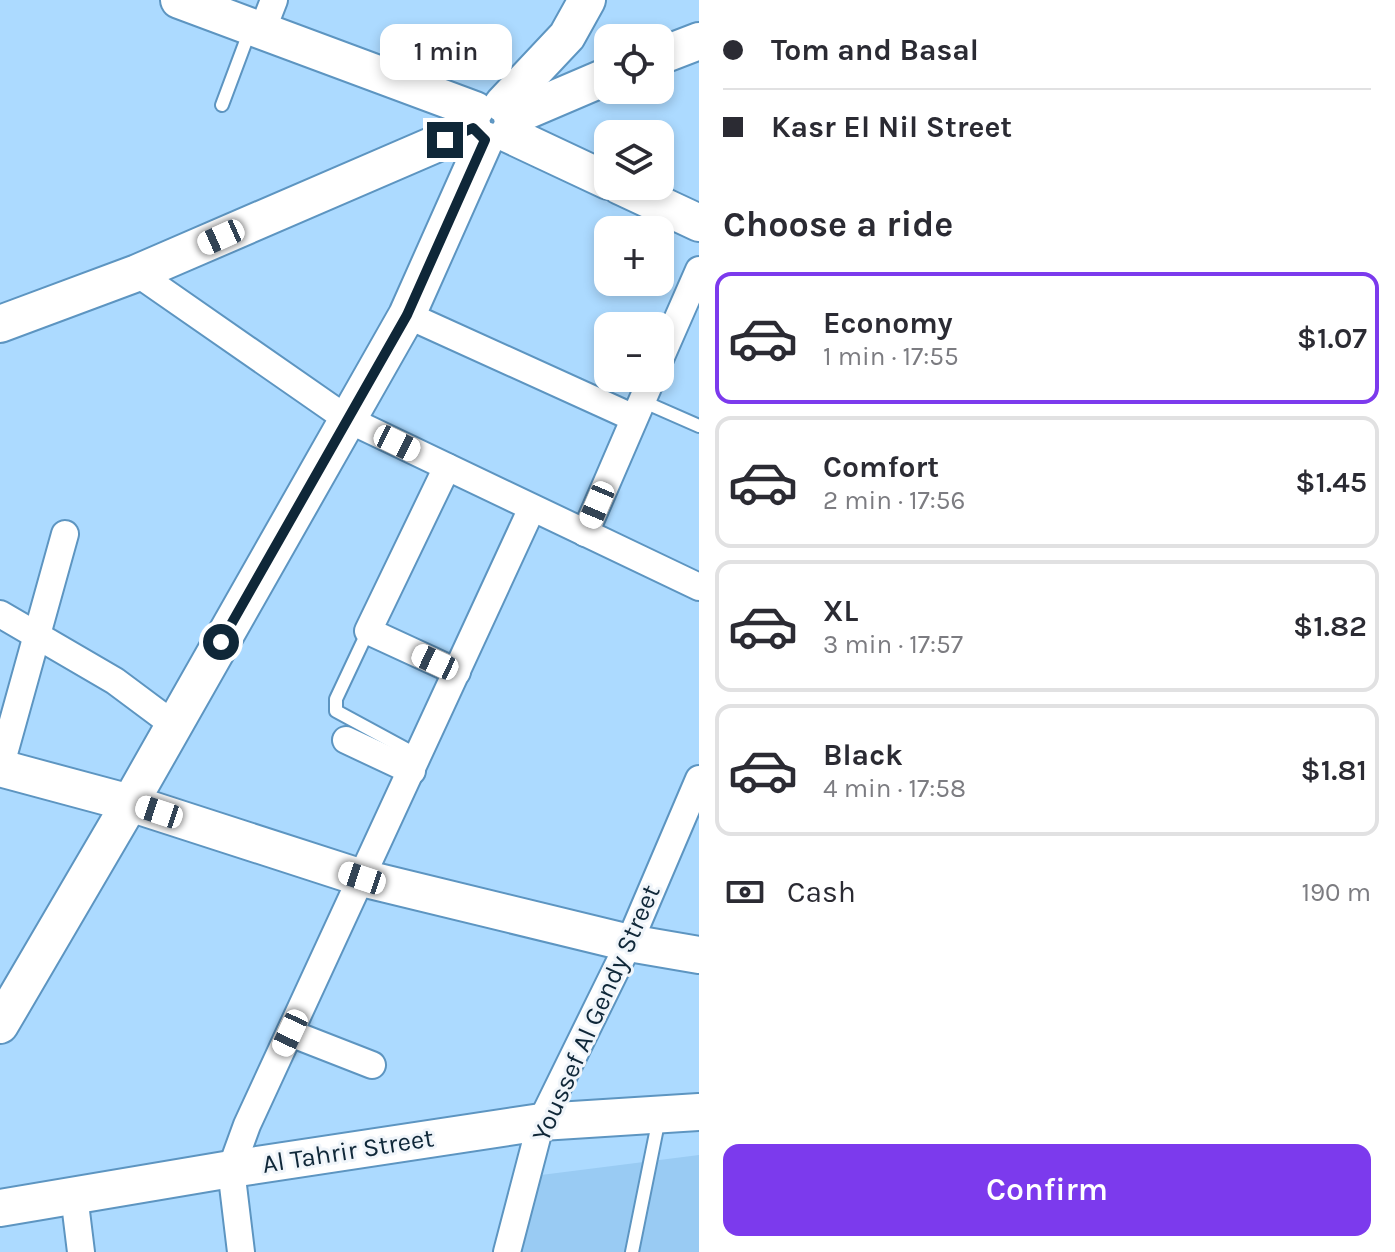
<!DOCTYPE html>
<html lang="en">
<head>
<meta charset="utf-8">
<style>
	body { margin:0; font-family:Karla,sans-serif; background:#f2f2f3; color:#2b2b33; height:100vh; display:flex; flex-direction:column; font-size:30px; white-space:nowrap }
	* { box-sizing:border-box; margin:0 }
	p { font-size:26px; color:#7c7c81 }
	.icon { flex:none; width:44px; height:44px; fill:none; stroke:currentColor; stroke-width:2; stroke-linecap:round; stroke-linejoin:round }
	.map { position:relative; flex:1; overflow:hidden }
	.side { display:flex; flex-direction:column; background:#fff; width:696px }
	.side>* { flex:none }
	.hud { display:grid; align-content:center; height:176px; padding:0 24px; background:#fff }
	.tools { position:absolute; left:594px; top:24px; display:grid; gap:16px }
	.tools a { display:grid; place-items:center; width:80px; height:80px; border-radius:16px; background:#fff; box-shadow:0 4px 12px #0003; font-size:40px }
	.end { position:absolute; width:36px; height:36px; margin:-18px; border:10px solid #0f2738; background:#fff; box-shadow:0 0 0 4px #fff }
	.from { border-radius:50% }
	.bubble { position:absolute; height:56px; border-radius:16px; background:#fff; box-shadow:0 4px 12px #0003; font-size:26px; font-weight:600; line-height:56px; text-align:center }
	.car { position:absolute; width:24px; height:48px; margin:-24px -12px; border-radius:10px; box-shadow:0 0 6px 2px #0007; background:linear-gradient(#fff 24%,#345 0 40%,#fff 0 76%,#345 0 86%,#fff 0) }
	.hud b { display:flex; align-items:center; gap:28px; height:76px; font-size:30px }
	.hud b+b { border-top:2px solid #e1e1e2 }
	.hud i { width:20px; height:20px; background:#2b2b33 }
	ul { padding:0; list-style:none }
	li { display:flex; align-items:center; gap:24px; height:132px; margin:0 16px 12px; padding:0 8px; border:4px solid #e1e1e2; border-radius:16px }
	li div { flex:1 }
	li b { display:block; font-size:30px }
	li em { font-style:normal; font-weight:600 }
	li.active { border-color:#7c3aed }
	li>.icon { width:72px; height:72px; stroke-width:1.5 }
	h2 { padding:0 24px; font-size:36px; line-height:96px }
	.pay { display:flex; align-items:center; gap:20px; height:88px; padding:0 24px; font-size:30px }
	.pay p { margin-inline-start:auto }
	.cta { display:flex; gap:16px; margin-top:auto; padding:16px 24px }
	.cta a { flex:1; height:92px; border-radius:16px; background:#7c3aed; color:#fff; font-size:32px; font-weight:600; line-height:92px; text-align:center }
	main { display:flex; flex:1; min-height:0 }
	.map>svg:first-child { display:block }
	.built { fill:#99cbf3 }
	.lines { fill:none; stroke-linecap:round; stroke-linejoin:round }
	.lane-casing { stroke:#5d95c1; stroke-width:16 }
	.street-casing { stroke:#5d95c1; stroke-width:30 }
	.secondary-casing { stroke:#5d95c1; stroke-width:40 }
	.lane { stroke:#fff; stroke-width:12 }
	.street { stroke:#fff; stroke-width:26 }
	.secondary { stroke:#fff; stroke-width:36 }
	.route { stroke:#0f2738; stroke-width:10 }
	.labels { text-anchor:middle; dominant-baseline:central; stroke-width:6; stroke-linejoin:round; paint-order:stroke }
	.street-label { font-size:26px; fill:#0f2738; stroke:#f0f5fa }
</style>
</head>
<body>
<main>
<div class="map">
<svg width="699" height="1252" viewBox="0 0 699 1252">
	<rect width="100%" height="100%" fill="#acdaff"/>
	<!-- built -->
	<polygon class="built" points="699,1155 699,1252 522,1252 541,1175"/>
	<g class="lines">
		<defs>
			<g id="lane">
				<polyline points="222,105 250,30"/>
				<polyline points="642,401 699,426"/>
				<polyline points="368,631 336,699 336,711 419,756"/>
				<polyline points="632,1252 659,1118"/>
			</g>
			<g id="street">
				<polyline points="262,31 274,0"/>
				<polyline points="137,273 347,419 699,587"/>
				<polyline points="407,315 634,418"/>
				<polyline points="660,359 699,270"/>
				<polyline points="447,467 368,631 457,672"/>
				<polyline points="585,533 652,378"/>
				<polyline points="0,614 115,681 174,725"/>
				<polyline points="346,740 412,771"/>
				<polyline points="0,768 65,534"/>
				<polyline points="290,1033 372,1065"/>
				<polyline points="74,1195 81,1252"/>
				<polyline points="241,1252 231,1169 247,1125 532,508"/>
				<polyline points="507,1252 541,1122 629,943 699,779"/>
			</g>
			<g id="secondary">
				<polyline points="179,0 475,110"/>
				<polyline points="660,56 699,41"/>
				<polyline points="503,104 567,36 587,0"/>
				<polyline points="512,117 608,76"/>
				<polyline points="508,134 608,181"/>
				<polyline points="620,186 699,223"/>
				<polyline points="0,324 137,273 473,128"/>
				<polyline points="0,768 130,803 362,878 629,943 699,955"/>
				<polyline points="0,1025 130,803 407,315 485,140"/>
				<polyline points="0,1208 231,1169 541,1122 699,1112"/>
			</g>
		</defs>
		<!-- lane casing -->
		<use href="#lane" class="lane-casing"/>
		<!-- street casing -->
		<use href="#street" class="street-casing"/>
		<!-- secondary casing -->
		<use href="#secondary" class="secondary-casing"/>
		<!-- lane -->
		<use href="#lane" class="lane"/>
		<!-- street -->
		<use href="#street" class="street"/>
		<!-- secondary -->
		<use href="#secondary" class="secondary"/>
	</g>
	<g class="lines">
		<!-- route -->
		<polyline class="route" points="221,642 407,315 485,140 473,128 445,140"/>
	</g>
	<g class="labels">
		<!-- street labels -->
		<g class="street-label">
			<text transform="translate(596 1013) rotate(-66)">Youssef Al Gendy Street</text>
			<text transform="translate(348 1151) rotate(-9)">Al Tahrir Street</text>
		</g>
	</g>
</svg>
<div class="tools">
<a><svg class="icon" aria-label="locate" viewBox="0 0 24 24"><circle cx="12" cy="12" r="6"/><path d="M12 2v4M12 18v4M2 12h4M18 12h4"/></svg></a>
<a><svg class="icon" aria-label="layers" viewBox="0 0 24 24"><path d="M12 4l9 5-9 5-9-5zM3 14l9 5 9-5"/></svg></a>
<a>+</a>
<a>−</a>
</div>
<i class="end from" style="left:221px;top:642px"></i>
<i class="end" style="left:445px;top:140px"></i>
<div class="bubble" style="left:380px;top:24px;width:132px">1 min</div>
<i class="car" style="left:221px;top:237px;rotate:246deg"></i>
<i class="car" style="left:397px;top:443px;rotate:116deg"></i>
<i class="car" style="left:597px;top:505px;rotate:203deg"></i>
<i class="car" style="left:435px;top:662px;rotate:295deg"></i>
<i class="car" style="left:159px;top:812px;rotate:288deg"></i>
<i class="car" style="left:362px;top:878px;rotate:288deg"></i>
<i class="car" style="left:290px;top:1033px;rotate:205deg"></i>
</div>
<section class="side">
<div class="hud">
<b><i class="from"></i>Tom and Basal</b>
<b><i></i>Kasr El Nil Street</b>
</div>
<h2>Choose a ride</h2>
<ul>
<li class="active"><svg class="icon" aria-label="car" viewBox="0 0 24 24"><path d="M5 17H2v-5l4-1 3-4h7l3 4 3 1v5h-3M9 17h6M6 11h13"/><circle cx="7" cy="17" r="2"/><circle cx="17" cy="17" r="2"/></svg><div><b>Economy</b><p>1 min · 17:55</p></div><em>$1.07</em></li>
<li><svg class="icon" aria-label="car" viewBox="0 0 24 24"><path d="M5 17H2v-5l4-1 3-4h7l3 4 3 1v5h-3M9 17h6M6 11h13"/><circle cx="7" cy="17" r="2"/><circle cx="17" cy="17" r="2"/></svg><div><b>Comfort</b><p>2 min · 17:56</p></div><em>$1.45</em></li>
<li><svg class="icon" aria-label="car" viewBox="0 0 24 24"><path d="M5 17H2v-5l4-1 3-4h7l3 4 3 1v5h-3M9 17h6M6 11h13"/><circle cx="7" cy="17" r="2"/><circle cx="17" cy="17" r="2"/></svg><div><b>XL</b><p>3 min · 17:57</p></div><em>$1.82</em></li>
<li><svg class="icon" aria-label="car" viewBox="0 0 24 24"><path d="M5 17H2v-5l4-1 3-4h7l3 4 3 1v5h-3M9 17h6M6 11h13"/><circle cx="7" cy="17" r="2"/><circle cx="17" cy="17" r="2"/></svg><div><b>Black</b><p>4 min · 17:58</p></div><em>$1.81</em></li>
</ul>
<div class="pay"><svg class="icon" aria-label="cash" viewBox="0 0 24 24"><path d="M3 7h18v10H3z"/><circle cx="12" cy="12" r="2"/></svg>Cash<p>190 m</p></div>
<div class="cta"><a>Confirm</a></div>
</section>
</main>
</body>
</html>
